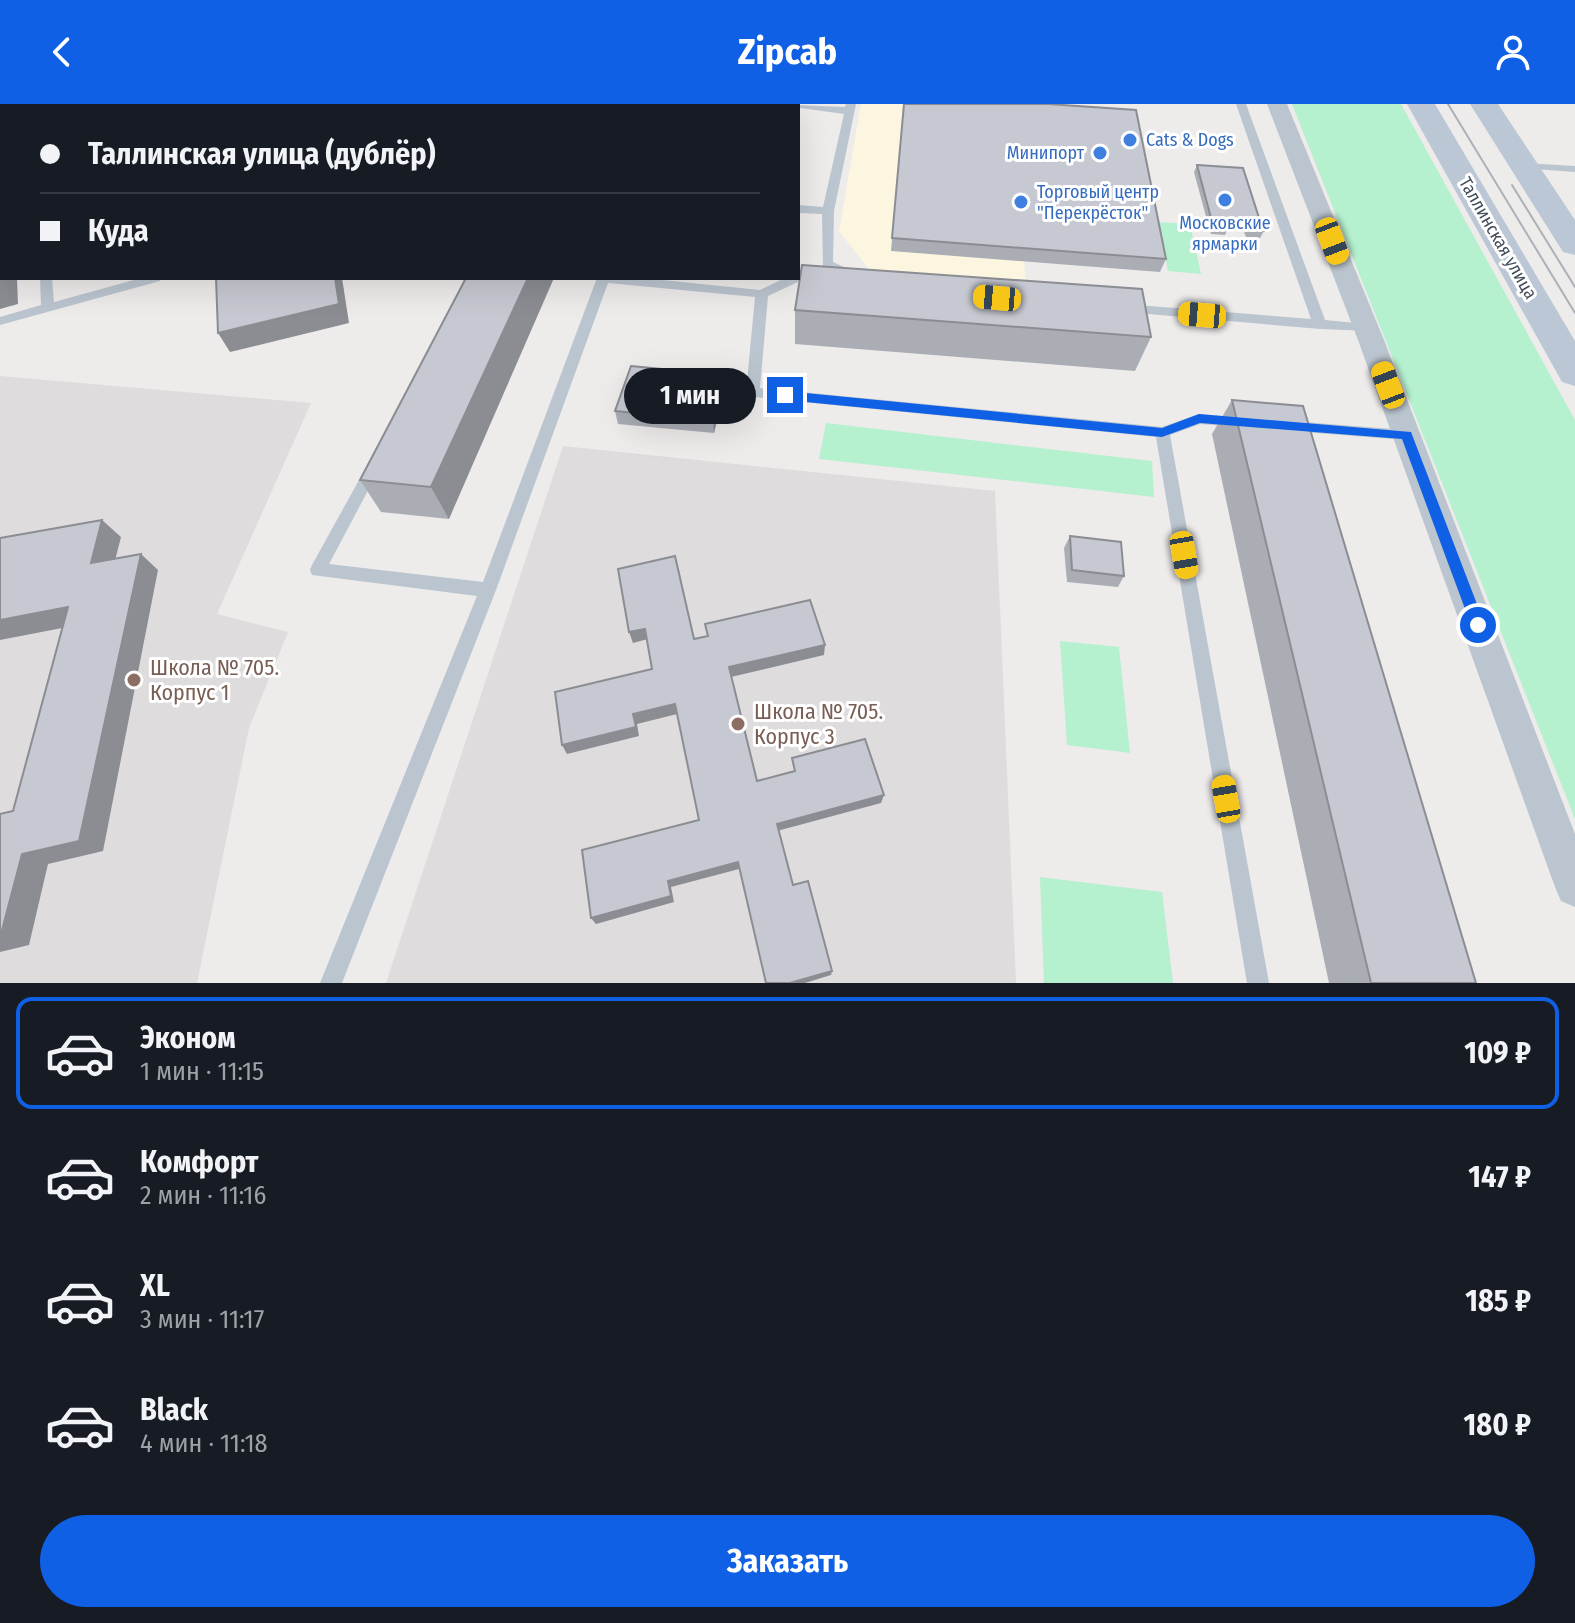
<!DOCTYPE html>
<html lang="ru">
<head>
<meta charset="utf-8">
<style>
	body { margin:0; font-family:"Fira Sans Condensed",sans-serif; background:#20242c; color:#f1f3f6; height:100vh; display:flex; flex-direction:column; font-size:30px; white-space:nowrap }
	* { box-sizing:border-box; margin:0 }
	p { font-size:26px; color:#9ea1a6 }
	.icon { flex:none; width:44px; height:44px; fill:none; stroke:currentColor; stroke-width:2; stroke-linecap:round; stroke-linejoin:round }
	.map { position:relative; height:879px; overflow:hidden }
	.sheet { display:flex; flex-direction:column; background:#171b24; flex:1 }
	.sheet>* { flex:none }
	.guide { position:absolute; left:0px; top:0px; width:800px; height:176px; box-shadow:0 8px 32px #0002; display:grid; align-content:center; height:176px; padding:0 40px; background:#171b24 }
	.end { position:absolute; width:36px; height:36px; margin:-18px; border:10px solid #0f60e4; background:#fff; box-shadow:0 0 0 4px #fff }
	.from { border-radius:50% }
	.bubble { position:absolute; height:56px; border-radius:28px; background:#171b24; box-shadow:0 8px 32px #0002; font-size:26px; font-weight:700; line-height:56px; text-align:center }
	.car { position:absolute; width:24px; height:48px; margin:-24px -12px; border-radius:10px; box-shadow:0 0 6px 2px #0007; background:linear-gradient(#f5c518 24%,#345 0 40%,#f5c518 0 76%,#345 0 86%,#f5c518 0) }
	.guide b { display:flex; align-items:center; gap:28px; height:76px; font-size:30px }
	.guide b+b { border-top:2px solid #363941 }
	.guide i { width:20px; height:20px; background:#f1f3f6 }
	ul { padding:14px 0 0; list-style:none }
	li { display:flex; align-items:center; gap:24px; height:112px; margin:0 16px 12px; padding:0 24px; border:4px solid transparent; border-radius:16px }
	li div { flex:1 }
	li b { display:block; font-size:30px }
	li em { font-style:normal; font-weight:700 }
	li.selected { border-color:#0f60e4 }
	li>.icon { width:72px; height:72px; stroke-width:1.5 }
	.cta { display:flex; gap:16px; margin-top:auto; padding:16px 40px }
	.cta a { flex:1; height:92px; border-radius:48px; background:#0f60e4; color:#fff; font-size:32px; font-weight:700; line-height:92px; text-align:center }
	header { display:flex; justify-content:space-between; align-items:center; height:104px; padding:0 40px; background:#0f60e4; color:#fff; font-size:36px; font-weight:700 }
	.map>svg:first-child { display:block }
	.commercial { fill:#fcf6e1 }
	.education { fill:#dfdcdd }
	.green { fill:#b5f0cf }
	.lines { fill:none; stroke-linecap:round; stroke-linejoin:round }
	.lane { fill:#bbc5cf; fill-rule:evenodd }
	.street { fill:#bbc5cf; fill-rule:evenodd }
	.secondary { fill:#bcc7d6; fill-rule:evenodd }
	.tram { stroke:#adb0b6; stroke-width:2 }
	.wall { fill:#abadb5 }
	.shaded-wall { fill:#8b8d93 }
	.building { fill:#c7c9d2; stroke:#8b8d93; stroke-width:2 }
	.route { fill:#0f60e4 }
	.shop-dot { fill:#3f7fe0; stroke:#fff; stroke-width:3 }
	.education-dot { fill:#8d6e63; stroke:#fff; stroke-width:3 }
	.labels { text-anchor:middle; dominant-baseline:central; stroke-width:6; stroke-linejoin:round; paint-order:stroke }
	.far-shop-label { font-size:18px; fill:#366cbe; stroke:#fff; text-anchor:start }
	.far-street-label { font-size:18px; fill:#434d59; stroke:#fff }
	.education-label { font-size:22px; fill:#785e54; stroke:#fff; text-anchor:start }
</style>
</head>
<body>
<header><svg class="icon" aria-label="back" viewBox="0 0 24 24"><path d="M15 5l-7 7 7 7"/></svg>Zipcab<svg class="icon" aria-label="person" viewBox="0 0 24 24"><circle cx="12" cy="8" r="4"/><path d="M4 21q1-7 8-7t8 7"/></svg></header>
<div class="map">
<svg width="1575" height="879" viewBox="0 0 1575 879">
	<rect width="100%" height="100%" fill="#eeebeb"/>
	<!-- commercial -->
	<polygon class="commercial" points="861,0 1058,0 1060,14 1024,157 1027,191 879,178 839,127"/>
	<!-- education -->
	<g class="education">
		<polygon points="0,272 311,299 217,510 288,528 249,624 197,879 0,879"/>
		<polygon points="563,342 995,387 1016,879 386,879"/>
	</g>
	<!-- green -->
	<g class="green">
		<polygon points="1292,0 1401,0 1575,316 1575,715"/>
		<polygon points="1158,118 1190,120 1201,170 1168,167"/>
		<polygon points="826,319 1152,357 1154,393 819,355"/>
		<polygon points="1060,537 1119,543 1130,649 1067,641"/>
		<polygon points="1040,773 1162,788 1173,879 1044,879"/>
	</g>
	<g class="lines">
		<!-- lane -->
		<g class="lane">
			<polygon points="115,0 126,0 114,2"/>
			<polygon points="422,0 439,0 421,2"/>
			<polygon points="771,0 845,3 846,0 856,0 834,107 833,158 857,169 857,175 849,175 823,163 822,110 798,109 798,101 823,103 844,10"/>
			<polygon points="1236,0 1246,0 1325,216 1366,220 1373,224 1371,227 1320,225 1125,208 1119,204 1125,200 1311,215"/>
			<polygon points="0,19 2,19 0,27"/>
			<polygon points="1524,59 1575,62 1575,68 1520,64 1518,62"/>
			<rect x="0" y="89" width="2" height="6"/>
			<polygon points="798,170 802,174 800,177 768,192 760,284 1162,323 1199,310 1244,314 1246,318 1239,323 1200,320 1170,331 1269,879 1247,879 1156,333 753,293 746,288 755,193 608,179 496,486 342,879 320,879 477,492 312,471 310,466 312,461 369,358 379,358 381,362 329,460 483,478 597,174 643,174 760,186 785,174 798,174"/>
			<polygon points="40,174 52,174 54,198 141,174 162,174 160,177 0,221 0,213 41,201"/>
			<polygon points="1290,317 1406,326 1413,331 1406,336 1290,327 1283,322"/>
		</g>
		<!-- street -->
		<polygon class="street" points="1267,0 1287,0 1384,236 1575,730 1575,803 1561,797 1555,783 1358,236"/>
		<!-- secondary -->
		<g class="secondary">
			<polygon points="1407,0 1435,0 1575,237 1575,282 1562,278"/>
			<polygon points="1470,0 1498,0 1575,116 1575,151 1563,148"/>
		</g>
		<!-- tram -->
		<g class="tram">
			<polyline points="1448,0 1575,209"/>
			<polyline points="1512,81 1575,183"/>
		</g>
	</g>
	<!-- wall -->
	<g class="wall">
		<polygon points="0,0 88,0 85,2 2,2 2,12 0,10"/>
		<polygon points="904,0 1166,155 1160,168 891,147"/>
		<polygon points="1197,61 1260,117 1259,119 1264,127 1260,134 1246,133 1243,125 1244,123 1228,122 1228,124 1225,131 1211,130 1209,123 1210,121 1208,120 1194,68"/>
		<polygon points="466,174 449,415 381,408 360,376"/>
		<polygon points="795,206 1151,233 1135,267 795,240"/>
		<polygon points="725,284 714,329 618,320 615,307"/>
		<polygon points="1232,296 1476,879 1329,879 1212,330"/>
		<polygon points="1070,432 1124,472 1118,483 1067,478 1064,444"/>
	</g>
	<!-- shaded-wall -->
	<g class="shaded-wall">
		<polygon points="34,0 88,0 85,2 36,2"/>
		<polygon points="272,0 289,0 290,2 272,2"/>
		<polygon points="0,103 2,106 2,174 17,174 18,200 0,205"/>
		<polygon points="335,174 342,174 349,219 230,248 218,229"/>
		<polygon points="528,174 554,174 449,415 431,383"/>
		<polygon points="724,271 725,284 714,329 713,317"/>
		<polygon points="102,416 121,433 110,476 91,459"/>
		<polygon points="141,450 158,466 103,747 48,760 29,841 0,848 0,834 22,750"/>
		<polygon points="68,503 88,519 0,536 0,516"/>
		<polygon points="645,525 648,535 633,539 629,528"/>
		<polygon points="825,541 824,551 731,573 729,563"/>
		<polygon points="675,600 677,610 637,620 639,632 567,650 562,641 633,610"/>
		<polygon points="884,691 881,699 777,727 777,720"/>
		<polygon points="738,758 739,765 671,783 674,798 596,820 591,814 668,777"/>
		<polygon points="832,867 831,871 805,879 790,879"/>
	</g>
	<!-- building -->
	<g class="building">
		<polygon points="287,0 312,0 312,1 287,2"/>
		<polygon points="904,0 1048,0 1136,6 1166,155 892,134"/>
		<polygon points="1197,61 1243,64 1260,117 1211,114"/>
		<polygon points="1212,116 1226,117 1228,124 1215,124"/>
		<polygon points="1247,118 1261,119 1264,127 1250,126"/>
		<polygon points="802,161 1142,185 1151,233 795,206"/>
		<polygon points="216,174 335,174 339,200 218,229"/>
		<polygon points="466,174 528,174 431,383 360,376"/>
		<polygon points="631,262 724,271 713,317 615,307"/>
		<polygon points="1232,296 1303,302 1476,879 1371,879"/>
		<polygon points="102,416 91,459 141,450 79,737 22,750 0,834 0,710 13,707 68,503 0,516 0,434"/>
		<polygon points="1070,432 1121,438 1124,472 1072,466"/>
		<polygon points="675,452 694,535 708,532 705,520 810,496 825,541 729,563 757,677 795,667 792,654 865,635 884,691 777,720 793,781 808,777 832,867 790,879 766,879 738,758 668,777 671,792 591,814 582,746 699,716 675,600 633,610 636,623 562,641 555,588 652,565 645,525 629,528 618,465"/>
	</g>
	<!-- route -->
	<polygon class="route" points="785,287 1162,324 1199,310 1411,328 1485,521 1478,527 1471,521 1402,335 1200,319 1162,333 785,296 779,291"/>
	<!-- markers -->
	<g class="shop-dot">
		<circle cx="1130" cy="36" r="8"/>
		<circle cx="1100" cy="49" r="8"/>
		<circle cx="1225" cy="96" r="8"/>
		<circle cx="1021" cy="98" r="8"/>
	</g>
	<g class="education-dot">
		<circle cx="134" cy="576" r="8"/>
		<circle cx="738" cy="620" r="8"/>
	</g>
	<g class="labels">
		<!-- far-shop labels -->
		<g class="far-shop-label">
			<text x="1146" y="36">Cats &amp; Dogs</text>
			<text x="1084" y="49" text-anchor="end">Минипорт</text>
			<text x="1037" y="88">Торговый центр<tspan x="1037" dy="21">"Перекрёсток"</tspan></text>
			<text x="1225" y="119" text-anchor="middle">Московские<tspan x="1225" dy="21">ярмарки</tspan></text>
		</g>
		<!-- far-street labels -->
		<g class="far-street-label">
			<text transform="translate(1498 134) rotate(60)">Таллинская улица</text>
		</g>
		<!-- education labels -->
		<g class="education-label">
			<text x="150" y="563">Школа № 705.<tspan x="150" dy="25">Корпус 1</tspan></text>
			<text x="754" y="607">Школа № 705.<tspan x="754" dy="25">Корпус 3</tspan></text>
		</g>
	</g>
</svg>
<i class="end from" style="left:1478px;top:521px"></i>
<i class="end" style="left:785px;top:291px"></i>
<div class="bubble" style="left:624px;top:264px;width:132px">1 мин</div>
<i class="car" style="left:1332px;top:137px;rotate:159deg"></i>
<i class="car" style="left:997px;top:194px;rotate:275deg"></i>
<i class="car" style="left:1202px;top:211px;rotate:275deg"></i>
<i class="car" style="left:1388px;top:281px;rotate:339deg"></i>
<i class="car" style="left:1184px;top:451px;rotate:170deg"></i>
<i class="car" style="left:1226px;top:695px;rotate:350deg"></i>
<div class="guide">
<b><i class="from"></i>Таллинская улица (дублёр)</b>
<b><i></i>Куда</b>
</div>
</div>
<section class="sheet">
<ul>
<li class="selected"><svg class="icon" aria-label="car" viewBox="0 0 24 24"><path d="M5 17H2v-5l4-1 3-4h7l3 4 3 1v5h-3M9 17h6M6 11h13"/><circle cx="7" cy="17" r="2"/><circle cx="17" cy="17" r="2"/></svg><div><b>Эконом</b><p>1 мин · 11:15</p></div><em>109 ₽</em></li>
<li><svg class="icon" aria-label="car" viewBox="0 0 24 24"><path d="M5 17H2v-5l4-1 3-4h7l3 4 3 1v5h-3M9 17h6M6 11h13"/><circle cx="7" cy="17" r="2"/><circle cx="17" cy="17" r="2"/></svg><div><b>Комфорт</b><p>2 мин · 11:16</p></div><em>147 ₽</em></li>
<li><svg class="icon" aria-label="car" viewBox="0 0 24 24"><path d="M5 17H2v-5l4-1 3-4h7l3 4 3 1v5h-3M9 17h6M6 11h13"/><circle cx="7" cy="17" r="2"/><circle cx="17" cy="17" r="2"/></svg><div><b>XL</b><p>3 мин · 11:17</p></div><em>185 ₽</em></li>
<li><svg class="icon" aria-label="car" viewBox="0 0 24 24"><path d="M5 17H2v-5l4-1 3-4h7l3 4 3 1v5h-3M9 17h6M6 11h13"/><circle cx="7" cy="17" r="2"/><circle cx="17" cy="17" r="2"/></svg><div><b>Black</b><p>4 мин · 11:18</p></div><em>180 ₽</em></li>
</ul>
<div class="cta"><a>Заказать</a></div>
</section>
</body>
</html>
